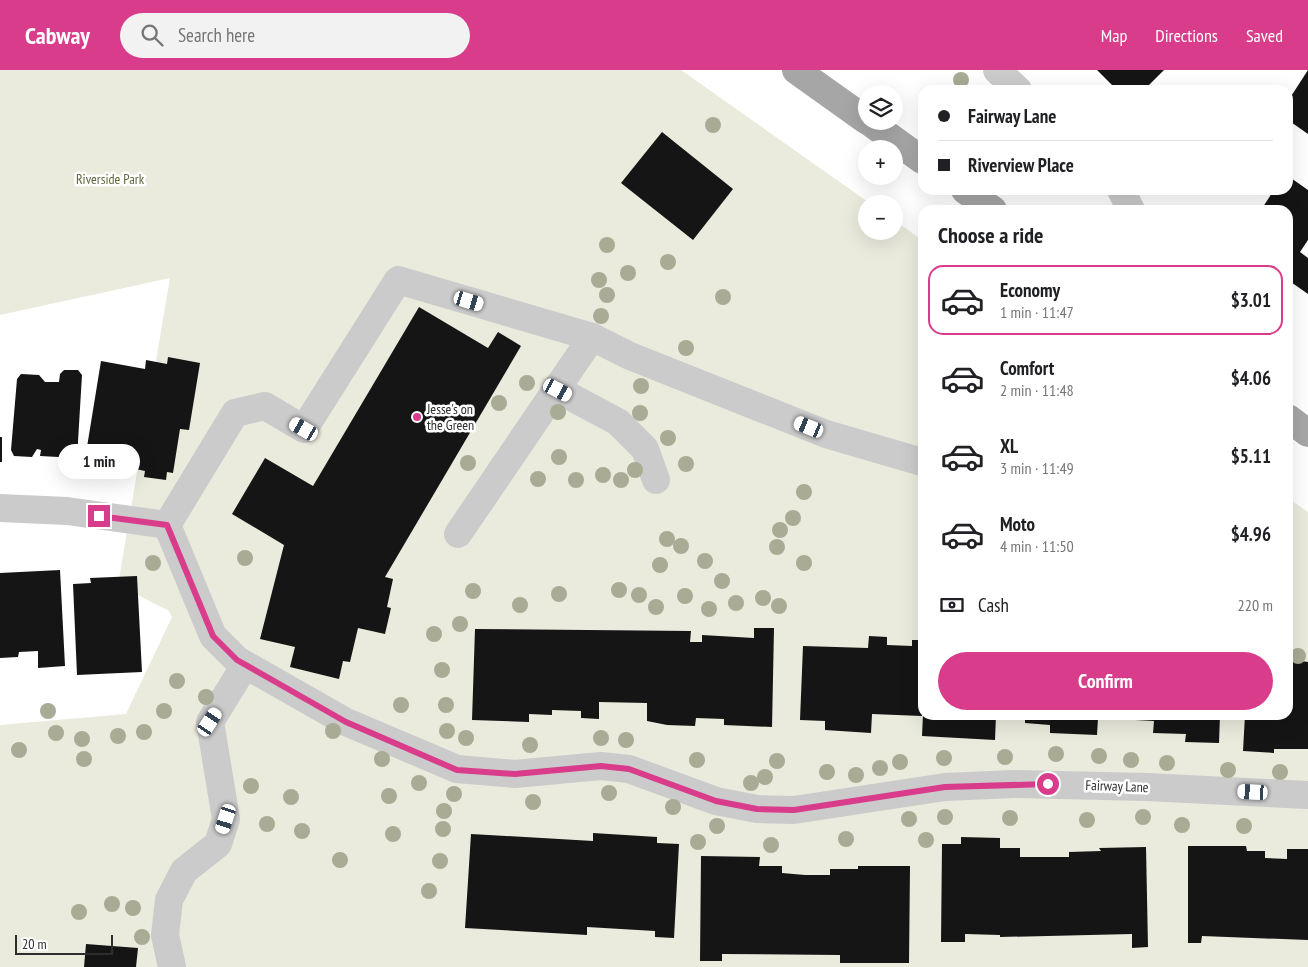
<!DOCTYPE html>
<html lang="en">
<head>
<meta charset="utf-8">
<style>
	body { margin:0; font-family:"PT Sans Narrow",sans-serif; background:#f2f2f2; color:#202124; height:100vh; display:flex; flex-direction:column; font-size:19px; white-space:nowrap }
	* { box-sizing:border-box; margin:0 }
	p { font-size:16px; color:#757577 }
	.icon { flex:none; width:28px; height:28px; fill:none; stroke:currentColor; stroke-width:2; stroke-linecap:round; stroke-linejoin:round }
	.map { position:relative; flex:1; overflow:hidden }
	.drawer { position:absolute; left:918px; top:135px; width:375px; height:515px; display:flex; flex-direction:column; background:#fff; border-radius:15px; box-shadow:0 5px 20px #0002 }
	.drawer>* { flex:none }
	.guide { position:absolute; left:918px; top:15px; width:375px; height:110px; border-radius:15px; box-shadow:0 5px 20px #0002; display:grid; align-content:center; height:110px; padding:0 20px; background:#fff }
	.buttons { position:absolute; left:858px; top:15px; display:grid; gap:10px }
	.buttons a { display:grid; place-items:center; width:45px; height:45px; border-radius:50%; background:#fff; box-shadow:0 5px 20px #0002; font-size:25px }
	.scale { position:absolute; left:15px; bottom:12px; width:98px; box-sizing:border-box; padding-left:5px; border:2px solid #2e2e2e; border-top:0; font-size:14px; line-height:18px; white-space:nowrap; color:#2e2e2e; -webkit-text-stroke:4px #fff; paint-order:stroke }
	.end { position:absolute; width:22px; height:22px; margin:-11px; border:6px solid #d83c8a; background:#fff; box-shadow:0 0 0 2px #fff }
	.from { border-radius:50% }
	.bubble { position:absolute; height:35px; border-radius:18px; background:#fff; box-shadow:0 5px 20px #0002; font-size:16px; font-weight:600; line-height:35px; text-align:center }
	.car { position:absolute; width:15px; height:30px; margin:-15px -8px; border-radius:6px; box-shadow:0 0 4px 1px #0007; background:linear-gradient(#fff 24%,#345 0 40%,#fff 0 76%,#345 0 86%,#fff 0) }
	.guide b { display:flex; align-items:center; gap:18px; height:48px; font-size:19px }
	.guide b+b { border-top:1px solid #e0e0e0 }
	.guide i { width:12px; height:12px; background:#202124 }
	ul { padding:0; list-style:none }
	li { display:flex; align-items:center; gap:15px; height:70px; margin:0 10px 8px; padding:0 10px; border:2px solid transparent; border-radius:15px }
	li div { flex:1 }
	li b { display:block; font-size:19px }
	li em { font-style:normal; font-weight:600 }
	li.active { border-color:#d83c8a }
	li>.icon { width:45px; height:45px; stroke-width:1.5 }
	h2 { padding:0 20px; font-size:22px; line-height:60px }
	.pay { display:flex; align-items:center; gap:12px; height:55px; padding:0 20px; font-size:19px }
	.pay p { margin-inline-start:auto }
	.cta { display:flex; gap:10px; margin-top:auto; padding:10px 20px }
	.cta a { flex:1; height:58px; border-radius:30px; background:#d83c8a; color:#fff; font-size:20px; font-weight:600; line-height:58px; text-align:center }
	header { display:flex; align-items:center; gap:30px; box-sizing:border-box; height:70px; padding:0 25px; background:#d83c8a; color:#fff }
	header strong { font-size:24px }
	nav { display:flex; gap:28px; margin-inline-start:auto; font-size:18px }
	.search { width:350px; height:45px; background:#f2f2f2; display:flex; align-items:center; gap:12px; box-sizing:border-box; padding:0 18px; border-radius:28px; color:#757577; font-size:19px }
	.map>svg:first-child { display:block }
	.green { fill:#eaeadd }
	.building { fill:#151515 }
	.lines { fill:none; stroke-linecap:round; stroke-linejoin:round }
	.minor { stroke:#cbcbcb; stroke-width:28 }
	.major { stroke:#a6a6a6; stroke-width:28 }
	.tree { fill:#a9ab95 }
	.route { stroke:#d83c8a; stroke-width:6 }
	.poi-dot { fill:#d83c8a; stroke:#fff; stroke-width:2 }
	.labels { text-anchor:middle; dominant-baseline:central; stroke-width:5; stroke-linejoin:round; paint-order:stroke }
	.park-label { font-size:14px; fill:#62663f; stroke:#fff }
	.poi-label { font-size:14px; fill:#2e2e2e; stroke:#fff; text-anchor:start }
	.street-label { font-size:14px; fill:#2e2e2e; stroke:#fff }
</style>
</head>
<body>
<header>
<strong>Cabway</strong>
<div class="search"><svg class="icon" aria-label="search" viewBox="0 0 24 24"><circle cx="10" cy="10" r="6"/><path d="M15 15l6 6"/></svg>Search here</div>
<nav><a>Map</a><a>Directions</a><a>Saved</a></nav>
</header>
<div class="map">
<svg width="1308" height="897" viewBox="0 0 1308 897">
	<rect width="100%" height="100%" fill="#fff"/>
	<!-- green -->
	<polygon class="green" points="0,0 681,0 871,134 866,134 866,161 894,161 894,150 922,170 922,645 1288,645 1288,428 1308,442 1308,897 0,897 0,655 126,644 172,547 169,541 118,515 170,208 0,245"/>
	<!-- building -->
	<g class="building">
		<polygon points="1097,0 1164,0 1144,20 1117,20"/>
		<polygon points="1308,0 1308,64 1288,50 1288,31"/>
		<polygon points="662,62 733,119 693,170 621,113"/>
		<polygon points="1288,106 1308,120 1308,170 1300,182 1308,188 1308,224 1288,210 1288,140 1261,140 1274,120 1288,120"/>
		<polygon points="419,237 488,278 498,262 521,276 385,507 393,509 387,537 391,538 385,564 358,558 350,592 343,591 339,609 290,597 295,577 260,569 284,475 232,444 265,388 313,416"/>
		<polygon points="168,287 200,293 189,360 180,359 173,403 167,402 166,410 144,407 145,401 131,398 132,395 115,392 116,382 87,377 101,291 145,299 146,290 167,294"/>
		<polygon points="64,300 78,300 82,305 77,388 40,386 41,380 37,379 32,387 14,386 11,380 17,309 21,304 39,305 45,312 59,312 60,304"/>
		<rect x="0" y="367" width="2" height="25"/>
		<polygon points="60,500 65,596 38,598 38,581 19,582 18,587 0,588 0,503"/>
		<polygon points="137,506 142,602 77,605 73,514 91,513 90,508"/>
		<polygon points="754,558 774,558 772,657 724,655 724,649 696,648 695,656 667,655 647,651 647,633 599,632 599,649 581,648 581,641 552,640 552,645 529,644 529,652 472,650 475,559 691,561 690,572 702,572 702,565 754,568"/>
		<polygon points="869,566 887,567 887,575 912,576 912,570 922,570 922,646 872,644 871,663 825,660 825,651 800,650 803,576 868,578"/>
		<polygon points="1288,589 1308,592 1308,679 1274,679 1274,683 1243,681 1245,645 1288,645"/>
		<polygon points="923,645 996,645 995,670 922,666"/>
		<polygon points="1025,645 1220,645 1219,673 1185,672 1186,664 1153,663 1154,651 1098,648 1097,665 1050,663 1050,655 1025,653"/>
		<polygon points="593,763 657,767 657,773 679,774 674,868 655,867 655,861 587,857 587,865 465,858 471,764 593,771"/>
		<polygon points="961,767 1000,768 1000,778 1020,778 1020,787 1069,787 1069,782 1101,781 1099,778 1146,777 1148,877 1132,878 1132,864 1000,867 1000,865 965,864 965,872 941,872 942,774 961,774"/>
		<polygon points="1188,776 1246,776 1247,781 1265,781 1265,788 1287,789 1287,779 1308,779 1308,870 1202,866 1201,873 1188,873"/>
		<polygon points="701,786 760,787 759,796 782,796 782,803 805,805 830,805 830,799 858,799 858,796 910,796 909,893 840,893 840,885 722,884 722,891 700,891"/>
		<polygon points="86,874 138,878 136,897 84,897"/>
	</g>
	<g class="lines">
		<!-- minor -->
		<g class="minor">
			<polyline points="997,0 1018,20"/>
			<polyline points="1121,120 1131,140"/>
			<polyline points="558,320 618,352 645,379 656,410"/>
			<polyline points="0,438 67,441 167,455 213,566 237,590 346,652 457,699 515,704 601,696 629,699 716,731 757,739 794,740 945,717 1014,714 1147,717 1308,725"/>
			<polyline points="167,455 235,343 265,336 304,359 398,210 592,267 630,286 826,364 922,392"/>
			<polyline points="458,464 592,267"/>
			<polyline points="172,897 165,865 169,830 184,801 218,774 226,749 210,652 245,595"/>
		</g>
		<!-- major -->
		<g class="major">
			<polyline points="796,0 866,50"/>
			<polyline points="868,51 922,90"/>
			<polyline points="965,120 993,140"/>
			<polyline points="1288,348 1308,363"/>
		</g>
	</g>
	<!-- trees -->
	<g class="tree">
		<circle cx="961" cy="10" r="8"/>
		<circle cx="713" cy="55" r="8"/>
		<circle cx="607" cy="175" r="8"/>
		<circle cx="668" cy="192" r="8"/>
		<circle cx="628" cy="203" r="8"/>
		<circle cx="599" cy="210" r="8"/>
		<circle cx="607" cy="225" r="8"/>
		<circle cx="723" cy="227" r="8"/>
		<circle cx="601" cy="246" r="8"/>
		<circle cx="686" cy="278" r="8"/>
		<circle cx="527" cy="313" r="8"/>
		<circle cx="641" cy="316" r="8"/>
		<circle cx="499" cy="333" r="8"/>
		<circle cx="558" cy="342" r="8"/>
		<circle cx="640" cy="343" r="8"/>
		<circle cx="668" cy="368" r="8"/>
		<circle cx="559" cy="387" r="8"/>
		<circle cx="468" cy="393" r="8"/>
		<circle cx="686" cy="394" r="8"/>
		<circle cx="635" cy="400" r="8"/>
		<circle cx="603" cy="405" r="8"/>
		<circle cx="538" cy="409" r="8"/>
		<circle cx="576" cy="410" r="8"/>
		<circle cx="621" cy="410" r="8"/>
		<circle cx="804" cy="422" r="8"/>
		<circle cx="793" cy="448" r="8"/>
		<circle cx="780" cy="460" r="8"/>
		<circle cx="667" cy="469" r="8"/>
		<circle cx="681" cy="476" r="8"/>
		<circle cx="777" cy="477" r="8"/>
		<circle cx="245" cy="488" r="8"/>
		<circle cx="705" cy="491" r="8"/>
		<circle cx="153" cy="493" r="8"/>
		<circle cx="804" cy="493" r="8"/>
		<circle cx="660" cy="495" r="8"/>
		<circle cx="722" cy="511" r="8"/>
		<circle cx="619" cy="520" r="8"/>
		<circle cx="473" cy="521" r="8"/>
		<circle cx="559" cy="524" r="8"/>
		<circle cx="639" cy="525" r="8"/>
		<circle cx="685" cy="526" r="8"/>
		<circle cx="763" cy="528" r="8"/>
		<circle cx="736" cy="533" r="8"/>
		<circle cx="520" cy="535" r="8"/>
		<circle cx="779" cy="536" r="8"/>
		<circle cx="656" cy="537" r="8"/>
		<circle cx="709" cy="539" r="8"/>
		<circle cx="460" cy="554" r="8"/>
		<circle cx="434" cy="564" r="8"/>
		<circle cx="1298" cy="586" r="8"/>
		<circle cx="442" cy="600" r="8"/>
		<circle cx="177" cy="611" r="8"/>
		<circle cx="206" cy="627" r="8"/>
		<circle cx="401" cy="635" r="8"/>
		<circle cx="446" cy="635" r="8"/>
		<circle cx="48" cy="641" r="8"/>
		<circle cx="164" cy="641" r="8"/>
		<circle cx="333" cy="661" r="8"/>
		<circle cx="447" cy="661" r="8"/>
		<circle cx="144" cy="662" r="8"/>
		<circle cx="56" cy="663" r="8"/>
		<circle cx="118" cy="666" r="8"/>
		<circle cx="466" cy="668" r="8"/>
		<circle cx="601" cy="668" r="8"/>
		<circle cx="82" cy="669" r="8"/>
		<circle cx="626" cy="670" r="8"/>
		<circle cx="530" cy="675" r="8"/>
		<circle cx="19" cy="680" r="8"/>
		<circle cx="1056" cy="684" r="8"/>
		<circle cx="1099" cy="686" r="8"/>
		<circle cx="1005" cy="687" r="8"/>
		<circle cx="944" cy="688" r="8"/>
		<circle cx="84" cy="689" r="8"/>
		<circle cx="382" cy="689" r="8"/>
		<circle cx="697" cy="690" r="8"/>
		<circle cx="1131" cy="690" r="8"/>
		<circle cx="777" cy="691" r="8"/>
		<circle cx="900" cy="692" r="8"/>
		<circle cx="1167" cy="693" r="8"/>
		<circle cx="880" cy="698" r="8"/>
		<circle cx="1228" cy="700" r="8"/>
		<circle cx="827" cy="702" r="8"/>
		<circle cx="1280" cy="702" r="8"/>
		<circle cx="856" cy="705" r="8"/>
		<circle cx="765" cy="707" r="8"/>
		<circle cx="419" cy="713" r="8"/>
		<circle cx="751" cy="713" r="8"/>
		<circle cx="251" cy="716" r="8"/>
		<circle cx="609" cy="723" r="8"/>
		<circle cx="454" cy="724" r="8"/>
		<circle cx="389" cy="726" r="8"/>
		<circle cx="291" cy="727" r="8"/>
		<circle cx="533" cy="732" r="8"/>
		<circle cx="673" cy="737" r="8"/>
		<circle cx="444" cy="741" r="8"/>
		<circle cx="945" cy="747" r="8"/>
		<circle cx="1143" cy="747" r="8"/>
		<circle cx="1010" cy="748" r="8"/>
		<circle cx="909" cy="749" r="8"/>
		<circle cx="1087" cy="750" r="8"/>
		<circle cx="267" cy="754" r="8"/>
		<circle cx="1182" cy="755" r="8"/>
		<circle cx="717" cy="756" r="8"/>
		<circle cx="1244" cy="756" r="8"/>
		<circle cx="443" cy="759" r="8"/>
		<circle cx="302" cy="761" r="8"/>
		<circle cx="393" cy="764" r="8"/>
		<circle cx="846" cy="769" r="8"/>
		<circle cx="926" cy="770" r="8"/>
		<circle cx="698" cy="772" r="8"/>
		<circle cx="771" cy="775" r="8"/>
		<circle cx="340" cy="790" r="8"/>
		<circle cx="440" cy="791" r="8"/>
		<circle cx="429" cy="821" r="8"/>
		<circle cx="112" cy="834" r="8"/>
		<circle cx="133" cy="838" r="8"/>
		<circle cx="79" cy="842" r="8"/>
		<circle cx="142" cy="867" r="8"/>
	</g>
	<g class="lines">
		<!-- route -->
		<polyline class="route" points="99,446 167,455 213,566 237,590 346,652 457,700 515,704 601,696 629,699 716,731 757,739 794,740 945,717 1048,714"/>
	</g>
	<!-- markers -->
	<circle class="poi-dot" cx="417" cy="347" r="5"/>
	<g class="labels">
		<!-- park labels -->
		<g class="park-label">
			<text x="110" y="109">Riverside Park</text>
		</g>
		<!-- poi labels -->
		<g class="poi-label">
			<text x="427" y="339">Jesse's on<tspan x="427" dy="16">the Green</tspan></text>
		</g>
		<!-- street labels -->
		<g class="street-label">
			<text transform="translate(1117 716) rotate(2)">Fairway Lane</text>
		</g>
	</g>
</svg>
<div class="buttons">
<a><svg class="icon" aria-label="layers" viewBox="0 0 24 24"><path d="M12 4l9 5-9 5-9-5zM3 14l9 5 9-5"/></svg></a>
<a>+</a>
<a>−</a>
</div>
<div class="scale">20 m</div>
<i class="end from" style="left:1048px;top:714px"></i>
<i class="end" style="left:99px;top:446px"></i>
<div class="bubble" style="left:58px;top:374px;width:82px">1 min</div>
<i class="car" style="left:469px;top:231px;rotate:107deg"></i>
<i class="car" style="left:558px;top:320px;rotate:118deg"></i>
<i class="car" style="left:809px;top:357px;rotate:292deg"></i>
<i class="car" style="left:304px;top:359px;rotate:300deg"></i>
<i class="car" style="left:210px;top:652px;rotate:33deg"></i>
<i class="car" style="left:1253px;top:722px;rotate:273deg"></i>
<i class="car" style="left:226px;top:749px;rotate:198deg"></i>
<div class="guide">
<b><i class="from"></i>Fairway Lane</b>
<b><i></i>Riverview Place</b>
</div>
<section class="drawer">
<h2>Choose a ride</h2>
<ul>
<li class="active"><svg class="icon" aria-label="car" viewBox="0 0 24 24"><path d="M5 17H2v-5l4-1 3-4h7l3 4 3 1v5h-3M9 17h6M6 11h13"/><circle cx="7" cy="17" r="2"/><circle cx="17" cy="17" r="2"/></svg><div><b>Economy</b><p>1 min · 11:47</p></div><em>$3.01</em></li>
<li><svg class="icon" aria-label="car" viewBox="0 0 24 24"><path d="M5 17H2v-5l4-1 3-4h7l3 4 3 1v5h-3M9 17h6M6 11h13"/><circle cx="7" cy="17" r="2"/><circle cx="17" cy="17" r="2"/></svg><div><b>Comfort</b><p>2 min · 11:48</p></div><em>$4.06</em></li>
<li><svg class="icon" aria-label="car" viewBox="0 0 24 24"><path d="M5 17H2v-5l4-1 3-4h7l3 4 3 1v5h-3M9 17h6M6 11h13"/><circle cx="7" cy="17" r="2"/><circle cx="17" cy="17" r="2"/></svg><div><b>XL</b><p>3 min · 11:49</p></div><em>$5.11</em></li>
<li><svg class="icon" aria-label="car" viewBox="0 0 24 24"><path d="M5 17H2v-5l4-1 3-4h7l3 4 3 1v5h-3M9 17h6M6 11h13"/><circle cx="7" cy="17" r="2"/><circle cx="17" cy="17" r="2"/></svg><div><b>Moto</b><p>4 min · 11:50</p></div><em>$4.96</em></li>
</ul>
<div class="pay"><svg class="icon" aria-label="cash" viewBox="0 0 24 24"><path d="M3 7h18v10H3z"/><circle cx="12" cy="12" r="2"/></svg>Cash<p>220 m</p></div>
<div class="cta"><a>Confirm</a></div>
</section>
</div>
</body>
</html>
